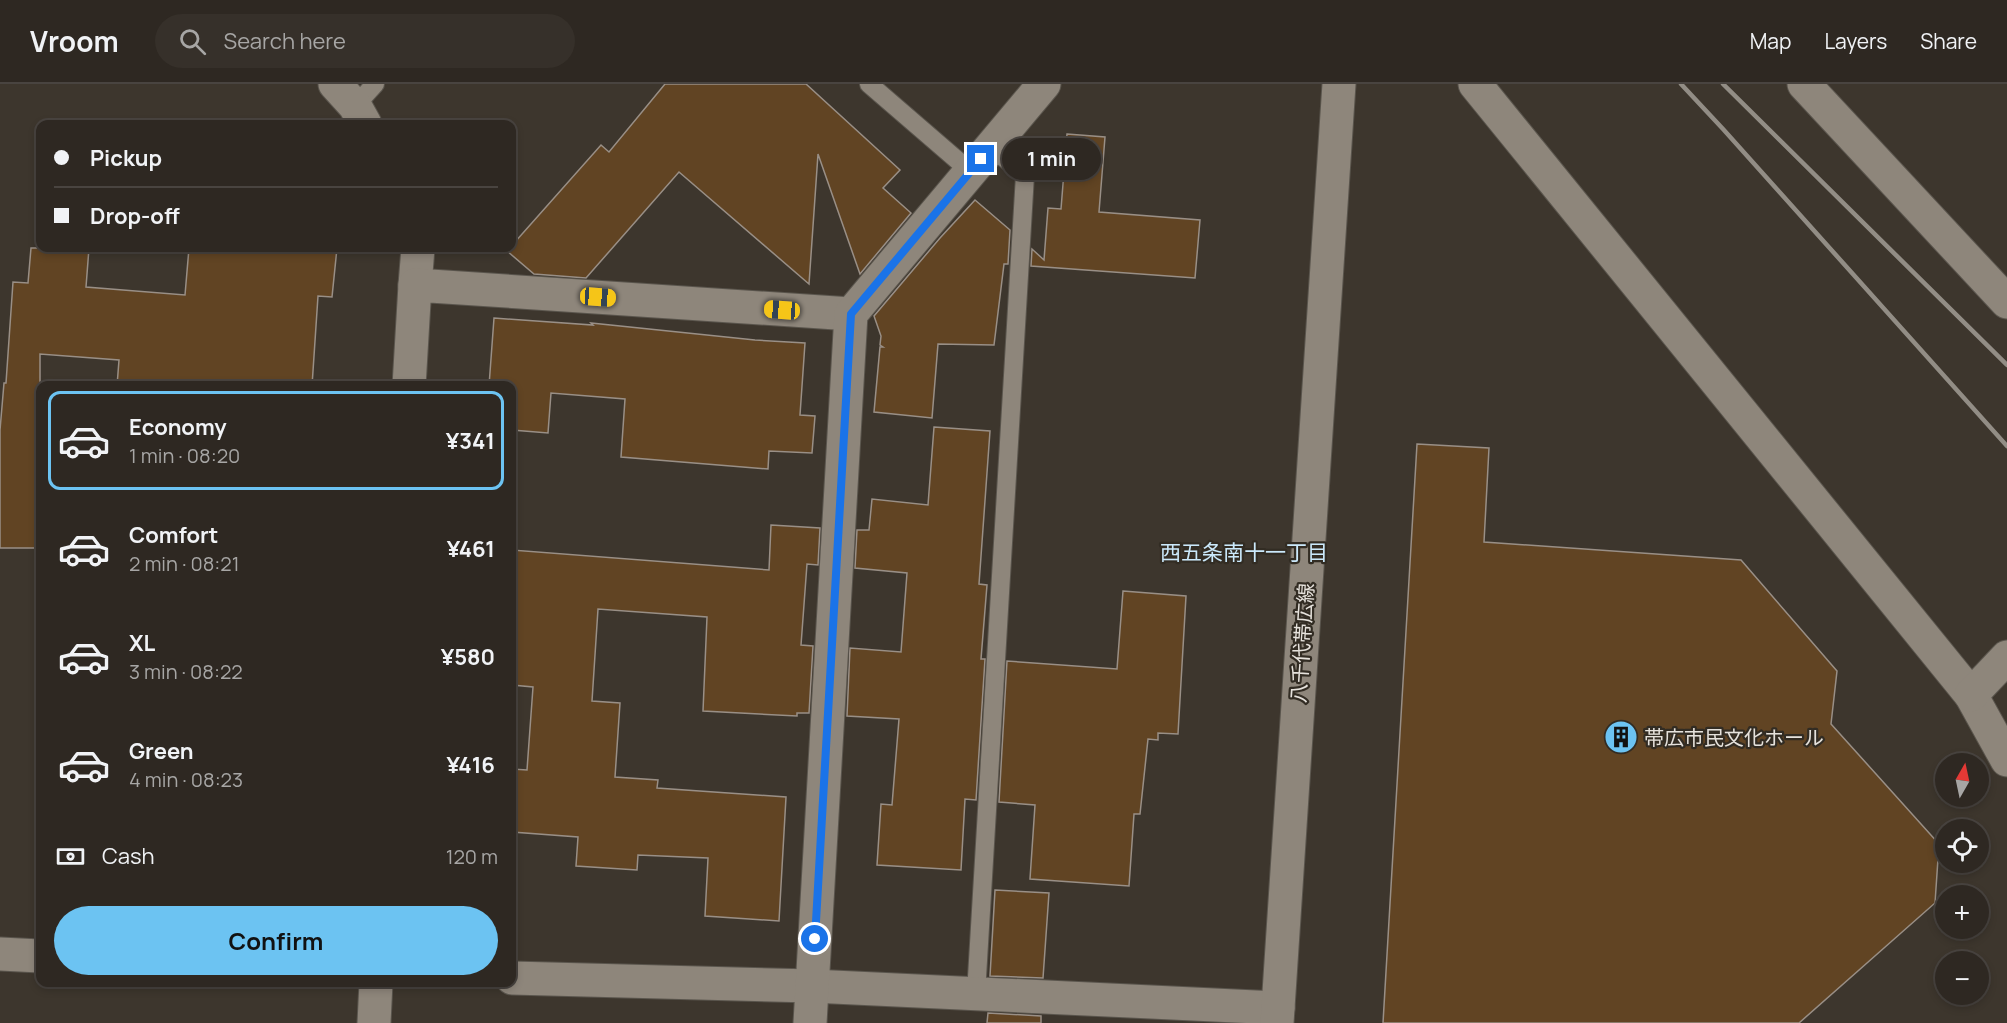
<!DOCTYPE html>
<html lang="en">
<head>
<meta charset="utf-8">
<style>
	body { margin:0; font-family:Manrope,"Noto Sans JP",sans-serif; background:#36302a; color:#f1f3f6; height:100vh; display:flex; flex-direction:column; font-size:22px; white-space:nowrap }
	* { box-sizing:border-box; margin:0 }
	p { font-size:20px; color:#a7a6a5 }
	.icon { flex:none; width:33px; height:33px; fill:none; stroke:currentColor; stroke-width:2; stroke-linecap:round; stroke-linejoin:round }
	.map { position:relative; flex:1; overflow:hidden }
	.panel { position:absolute; left:36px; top:297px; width:480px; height:606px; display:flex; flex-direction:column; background:#2e2822; border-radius:12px; box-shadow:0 3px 9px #0003,0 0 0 2px #494440 }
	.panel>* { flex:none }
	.banner { position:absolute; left:36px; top:36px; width:480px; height:132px; border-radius:12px; box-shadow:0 3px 9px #0003,0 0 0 2px #494440; display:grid; align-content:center; height:132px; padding:0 18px; background:#2e2822 }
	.needle { width:39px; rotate:9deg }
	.buttons { position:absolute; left:1935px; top:669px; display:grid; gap:12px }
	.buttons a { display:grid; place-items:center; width:54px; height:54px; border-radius:50%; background:#2e2822; box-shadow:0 3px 9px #0003,0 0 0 2px #494440; font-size:30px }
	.end { position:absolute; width:27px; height:27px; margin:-14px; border:8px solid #1a73e8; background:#fff; box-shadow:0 0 0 3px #fff }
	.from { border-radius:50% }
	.bubble { position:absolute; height:42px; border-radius:21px; background:#2e2822; box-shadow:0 3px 9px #0003,0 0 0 2px #494440; font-size:20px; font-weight:700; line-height:42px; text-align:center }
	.car { position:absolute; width:18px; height:36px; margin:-18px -9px; border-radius:8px; box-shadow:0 0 4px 2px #0007; background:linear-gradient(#f5c518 24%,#345 0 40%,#f5c518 0 76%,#345 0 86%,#f5c518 0) }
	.banner b { display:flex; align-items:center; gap:21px; height:57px; font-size:22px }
	.banner b+b { border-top:2px solid #494440 }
	.banner i { width:15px; height:15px; background:#f1f3f6 }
	ul { padding:10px 0 0; list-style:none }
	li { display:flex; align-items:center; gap:18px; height:99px; margin:0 12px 9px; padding:0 6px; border:3px solid transparent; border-radius:12px }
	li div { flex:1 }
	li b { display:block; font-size:22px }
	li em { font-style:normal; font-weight:700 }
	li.current { border-color:#6cc3f2 }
	li>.icon { width:54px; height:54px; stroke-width:1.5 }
	.pay { display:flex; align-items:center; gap:15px; height:66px; padding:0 18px; font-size:22px }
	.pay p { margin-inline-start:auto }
	.button { display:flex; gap:12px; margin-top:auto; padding:12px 18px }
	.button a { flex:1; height:69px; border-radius:36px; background:#6cc3f2; color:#111; font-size:24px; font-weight:700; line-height:69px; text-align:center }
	header { display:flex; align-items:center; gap:36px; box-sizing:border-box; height:84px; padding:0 30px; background:#2e2822; border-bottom:2px solid #494440 }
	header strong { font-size:28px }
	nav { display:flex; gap:33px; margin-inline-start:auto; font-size:21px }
	.search { width:420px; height:54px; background:#36302a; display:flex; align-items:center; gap:15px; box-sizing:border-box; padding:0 21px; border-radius:33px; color:#a7a6a5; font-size:22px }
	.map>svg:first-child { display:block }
	.building { fill:#614423; stroke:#998f86; stroke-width:1.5 }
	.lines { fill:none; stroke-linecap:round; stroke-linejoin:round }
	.lane-casing { stroke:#5a554d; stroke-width:20 }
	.street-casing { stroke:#5a554d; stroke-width:35 }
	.secondary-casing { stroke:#5a554d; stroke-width:35 }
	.lane { stroke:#8e867b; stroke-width:18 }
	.street { stroke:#8e867b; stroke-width:33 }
	.secondary { stroke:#8e867b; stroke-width:33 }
	.rail { stroke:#928d85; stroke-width:4.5 }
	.route { stroke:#1a73e8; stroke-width:8 }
	.labels { text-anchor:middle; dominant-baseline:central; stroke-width:4.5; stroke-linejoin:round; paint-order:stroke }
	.street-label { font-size:20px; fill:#e6e2dc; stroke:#322c23 }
	.poi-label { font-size:20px; fill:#e6e2dc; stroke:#322c23; text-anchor:start }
	.neighbourhood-label { font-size:21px; fill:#cbe9fb; stroke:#322c23 }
</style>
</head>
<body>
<header>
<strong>Vroom</strong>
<div class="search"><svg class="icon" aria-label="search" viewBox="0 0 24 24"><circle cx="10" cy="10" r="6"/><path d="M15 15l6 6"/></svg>Search here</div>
<nav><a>Map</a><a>Layers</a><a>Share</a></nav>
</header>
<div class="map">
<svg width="2007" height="939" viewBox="0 0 2007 939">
	<rect width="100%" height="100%" fill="#3d362d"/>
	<!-- building -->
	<g class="building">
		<polygon points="665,0 806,0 900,86 883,104 911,129 860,190 818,70 809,200 679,88 586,194 534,190 507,167 601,61 609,68"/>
		<polygon points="1067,50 1105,53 1099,128 1200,136 1195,194 1031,182 1032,165 1044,176 1048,124 1061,125"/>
		<polygon points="975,116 1010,146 1008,180 1004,180 994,261 938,260 932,334 874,328 880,263 883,263 880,261 881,252 874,232 940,154"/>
		<polygon points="31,164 89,164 86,203 185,211 189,164 337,164 332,213 318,212 312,302 117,302 119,276 40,270 40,464 0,464 0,346 4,299 6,299 13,198 28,199"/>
		<polygon points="494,234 593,241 591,239 755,256 805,259 800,331 815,332 812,369 769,367 768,385 621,373 625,315 551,309 548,349 512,346 512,302 489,302"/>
		<polygon points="934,343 990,347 979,500 987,501 981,575 985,575 976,716 965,715 961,786 877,781 881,720 892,721 899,635 847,632 850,564 901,568 907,489 855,484 857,446 869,446 872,415 928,421"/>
		<polygon points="1417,360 1489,364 1484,458 1741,476 1837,587 1831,640 1939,760 1935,819 1799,939 1383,939"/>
		<polygon points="771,441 820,444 818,481 807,480 801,561 813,562 809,629 797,629 797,632 703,627 707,533 598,525 592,617 620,619 615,693 658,696 657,704 786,713 779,837 705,832 708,774 638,771 637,786 576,782 578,753 512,748 512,685 527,686 533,603 512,601 512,466 769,486"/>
		<polygon points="1123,507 1186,512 1178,650 1158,649 1158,656 1148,655 1140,730 1134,730 1129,802 1030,795 1035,721 999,718 1007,577 1117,585"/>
		<polygon points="995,806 1049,809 1043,894 990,892"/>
		<polygon points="988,929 1041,932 1041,939 987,939"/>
	</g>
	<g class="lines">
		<defs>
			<g id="lane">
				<polyline points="869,0 971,88"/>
				<polyline points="355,22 375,0"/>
				<polyline points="976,910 1025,91 991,63"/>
			</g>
			<g id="street">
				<polyline points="335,0 355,22 365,40"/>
				<polyline points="1804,0 2007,218"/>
				<polyline points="415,201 418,164"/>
				<polyline points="409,302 415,201 851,230"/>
				<polyline points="0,870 40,872"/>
				<polyline points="512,894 812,902 1278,924"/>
				<polyline points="374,939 376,898"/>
				<polyline points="810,939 851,230 1044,0"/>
			</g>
			<g id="secondary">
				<polyline points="1475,0 1971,611 2007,676"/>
				<polyline points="1971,611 2007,573"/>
				<polyline points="1277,939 1339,0"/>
			</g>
		</defs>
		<!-- lane casing -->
		<use href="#lane" class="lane-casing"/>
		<!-- street casing -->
		<use href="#street" class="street-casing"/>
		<!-- secondary casing -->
		<use href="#secondary" class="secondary-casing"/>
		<!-- lane -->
		<use href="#lane" class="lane"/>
		<!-- street -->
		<use href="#street" class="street"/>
		<!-- secondary -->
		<use href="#secondary" class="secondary"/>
		<!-- rail -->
		<g class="rail">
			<polyline points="1681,0 1723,45 2007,362"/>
			<polyline points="1723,0 2007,281"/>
		</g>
	</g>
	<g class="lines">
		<!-- route -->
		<polyline class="route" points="815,855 851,230 981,75"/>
	</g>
	<!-- icons -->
	<defs>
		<symbol id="building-disc" viewBox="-11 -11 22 22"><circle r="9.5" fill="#6cc3f2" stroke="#322c23"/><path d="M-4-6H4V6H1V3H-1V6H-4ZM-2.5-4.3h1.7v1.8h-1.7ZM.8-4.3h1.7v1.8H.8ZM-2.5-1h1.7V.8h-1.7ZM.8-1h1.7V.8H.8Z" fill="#111"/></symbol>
	</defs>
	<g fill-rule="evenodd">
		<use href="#building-disc" x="1602" y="634" width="38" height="38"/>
	</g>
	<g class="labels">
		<!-- street labels -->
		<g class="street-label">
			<text transform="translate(1302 559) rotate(-86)">八千代帯広線</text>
		</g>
		<!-- poi labels -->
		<g class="poi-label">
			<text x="1644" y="653">帯広市民文化ホール</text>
		</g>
		<!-- neighbourhood labels -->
		<g class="neighbourhood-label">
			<text x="1244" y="468">西五条南十一丁目</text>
		</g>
	</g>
</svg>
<div class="buttons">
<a><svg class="needle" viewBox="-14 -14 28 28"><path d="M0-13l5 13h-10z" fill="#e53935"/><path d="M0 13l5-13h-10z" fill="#a7a6a5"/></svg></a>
<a><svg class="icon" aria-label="locate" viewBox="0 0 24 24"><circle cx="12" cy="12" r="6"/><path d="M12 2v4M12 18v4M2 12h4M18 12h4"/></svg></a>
<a>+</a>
<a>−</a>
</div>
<i class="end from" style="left:815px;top:855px"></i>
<i class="end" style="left:981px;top:75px"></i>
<div class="bubble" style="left:1002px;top:54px;width:99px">1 min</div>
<i class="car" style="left:598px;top:213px;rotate:94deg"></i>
<i class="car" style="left:782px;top:226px;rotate:274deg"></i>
<div class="banner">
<b><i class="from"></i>Pickup</b>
<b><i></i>Drop-off</b>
</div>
<section class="panel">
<ul>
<li class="current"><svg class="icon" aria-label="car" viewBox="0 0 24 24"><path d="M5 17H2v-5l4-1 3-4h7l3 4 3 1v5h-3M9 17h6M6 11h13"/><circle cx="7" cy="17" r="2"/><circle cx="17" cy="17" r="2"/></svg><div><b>Economy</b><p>1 min · 08:20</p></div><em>¥341</em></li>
<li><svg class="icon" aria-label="car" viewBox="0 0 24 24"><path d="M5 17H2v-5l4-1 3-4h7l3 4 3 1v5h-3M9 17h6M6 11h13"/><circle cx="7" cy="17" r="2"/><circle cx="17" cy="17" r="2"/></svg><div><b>Comfort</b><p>2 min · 08:21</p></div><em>¥461</em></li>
<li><svg class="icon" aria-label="car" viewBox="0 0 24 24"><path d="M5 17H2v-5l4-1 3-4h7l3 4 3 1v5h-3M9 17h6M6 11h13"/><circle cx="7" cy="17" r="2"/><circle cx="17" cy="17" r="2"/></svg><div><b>XL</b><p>3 min · 08:22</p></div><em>¥580</em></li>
<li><svg class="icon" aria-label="car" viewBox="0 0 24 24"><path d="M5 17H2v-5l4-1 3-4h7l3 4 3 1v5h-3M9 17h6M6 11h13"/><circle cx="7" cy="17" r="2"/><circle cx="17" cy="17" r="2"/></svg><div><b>Green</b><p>4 min · 08:23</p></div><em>¥416</em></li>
</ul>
<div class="pay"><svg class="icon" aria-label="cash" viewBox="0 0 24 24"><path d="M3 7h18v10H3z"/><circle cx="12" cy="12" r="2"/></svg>Cash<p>120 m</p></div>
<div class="button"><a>Confirm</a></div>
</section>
</div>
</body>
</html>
